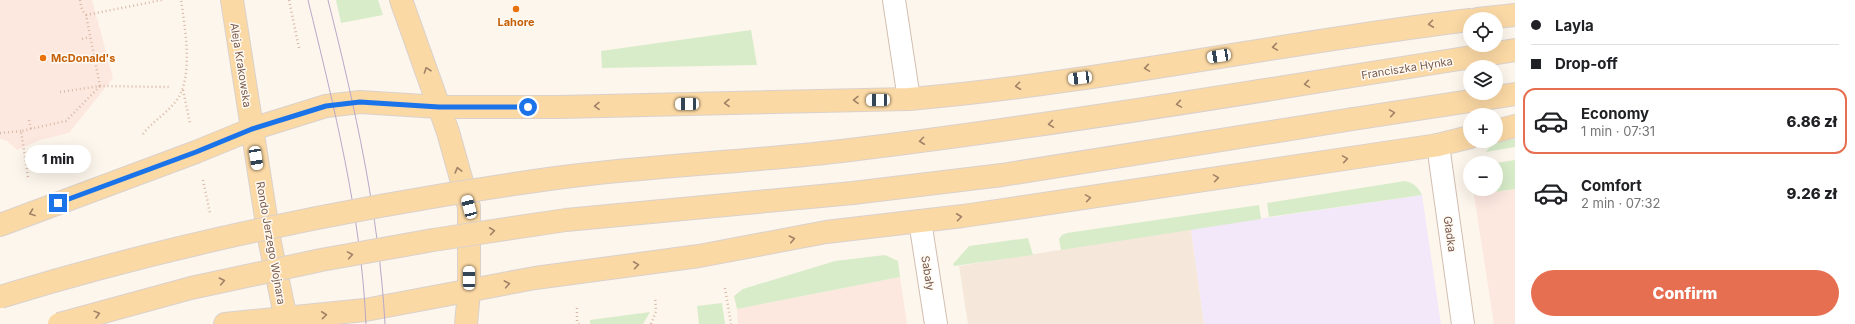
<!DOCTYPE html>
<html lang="en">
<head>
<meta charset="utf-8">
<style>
	body { margin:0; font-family:Inter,sans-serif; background:#f6f6f6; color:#202124; height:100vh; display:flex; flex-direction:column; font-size:15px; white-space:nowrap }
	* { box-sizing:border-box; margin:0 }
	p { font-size:13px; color:#757577 }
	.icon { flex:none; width:22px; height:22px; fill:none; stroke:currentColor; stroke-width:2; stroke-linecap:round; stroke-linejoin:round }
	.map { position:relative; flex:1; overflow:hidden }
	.sheet { display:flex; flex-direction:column; background:#fff; width:340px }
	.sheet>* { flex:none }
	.guide { display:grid; align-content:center; height:88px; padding:0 16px; background:#fff }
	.tools { position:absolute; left:1463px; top:12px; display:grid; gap:8px }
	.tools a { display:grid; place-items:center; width:40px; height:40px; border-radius:50%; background:#fff; box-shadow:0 4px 16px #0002; font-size:20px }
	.end { position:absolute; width:18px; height:18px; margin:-9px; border:5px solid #1a73e8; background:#fff; box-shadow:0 0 0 2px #fff }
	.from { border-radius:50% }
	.bubble { position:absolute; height:28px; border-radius:14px; background:#fff; box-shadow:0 4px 16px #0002; font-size:13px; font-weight:800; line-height:28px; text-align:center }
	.car { position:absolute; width:12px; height:24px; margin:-12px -6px; border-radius:5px; box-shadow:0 0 3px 1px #0007; background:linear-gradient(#fff 24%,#345 0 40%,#fff 0 76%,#345 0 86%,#fff 0) }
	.guide b { display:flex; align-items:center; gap:14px; height:38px; font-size:15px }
	.guide b+b { border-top:1px solid #e0e0e0 }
	.guide i { width:10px; height:10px; background:#202124 }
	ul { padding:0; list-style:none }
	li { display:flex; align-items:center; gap:12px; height:66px; margin:0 8px 6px; padding:0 8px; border:2px solid transparent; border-radius:12px }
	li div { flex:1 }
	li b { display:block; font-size:15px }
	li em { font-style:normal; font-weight:800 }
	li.current { border-color:#e76f51 }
	li>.icon { width:36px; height:36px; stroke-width:1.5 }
	.action { display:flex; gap:8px; margin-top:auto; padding:8px 16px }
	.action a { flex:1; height:46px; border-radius:24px; background:#e76f51; color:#fff; font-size:16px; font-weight:800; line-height:46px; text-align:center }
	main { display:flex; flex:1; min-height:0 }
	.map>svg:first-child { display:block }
	.residential { fill:#f5e8da }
	.commercial { fill:#fde8e0 }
	.education { fill:#f3e8fa }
	.green { fill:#d8ecc9 }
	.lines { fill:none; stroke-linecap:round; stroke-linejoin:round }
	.minor-casing { stroke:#d1beb0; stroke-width:24 }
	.major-casing { stroke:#dad1cd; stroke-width:24 }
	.path { stroke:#d9b8a5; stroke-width:2.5; stroke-dasharray:1 3; stroke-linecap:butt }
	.minor { stroke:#fff; stroke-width:22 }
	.major { stroke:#fbd9a5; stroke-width:22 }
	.tram { stroke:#b9a8c9; stroke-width:1 }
	.major-bridge-casing { stroke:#dad1cd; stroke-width:24; stroke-linecap:butt }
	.major-bridge { stroke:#fbd9a5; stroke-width:22 }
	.oneway { stroke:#a18267 }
	.route { stroke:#1a73e8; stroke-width:5 }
	.food-dot { fill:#e8710a; stroke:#fffaf3; stroke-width:1.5 }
	.labels { text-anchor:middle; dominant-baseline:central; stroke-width:3; stroke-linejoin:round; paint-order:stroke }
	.food-label { font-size:11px; font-weight:bold; fill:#c56008; stroke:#fffaf3 }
	.street-label { font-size:11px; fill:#7a5c4d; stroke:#fffaf3 }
</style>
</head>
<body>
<main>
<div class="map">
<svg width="1515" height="324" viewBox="0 0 1515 324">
	<rect width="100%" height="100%" fill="#fdf6ec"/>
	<!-- residential -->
	<polygon class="residential" points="1191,229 1204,324 968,324 959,266"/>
	<!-- commercial -->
	<g class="commercial">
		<polygon points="0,0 92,0 113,78 69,133 40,140 17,150 7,141 0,139"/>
		<polygon points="1515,189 1515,324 1494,324 1474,195"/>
		<polygon points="900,277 907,324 738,324 737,309"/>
	</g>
	<!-- education -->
	<polygon class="education" points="1422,195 1441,324 1204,324 1191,229"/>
	<!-- green -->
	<g class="green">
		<polygon points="336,0 378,0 383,15 341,23"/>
		<polygon points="751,30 757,65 602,68 601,51"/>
		<path d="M1515 139V147L1486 152C1491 142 1505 141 1515 139Z"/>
		<polygon points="1515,160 1515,189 1474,195 1474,189 1496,189 1496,163"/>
		<path d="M1405 181C1414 183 1418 187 1422 195L1269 217 1267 203Z"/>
		<polygon points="1259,205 1261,219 1061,250 1059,239 1062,235 1067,233"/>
		<polygon points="1028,238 1033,255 954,266 953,264 969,246"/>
		<polygon points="885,255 898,261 900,277 737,309 734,296 743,289 835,261"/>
		<polygon points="722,303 725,324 699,324 697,306"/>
		<polygon points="650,312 643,324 590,324 590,320"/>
	</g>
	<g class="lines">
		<defs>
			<g id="minor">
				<polyline points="894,0 909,99"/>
				<polyline points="1438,145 1463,324"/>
				<polyline points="920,221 936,324"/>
			</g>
			<g id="major">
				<polyline points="232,0 270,243 287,324"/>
				<polyline points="401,0 448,132 469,207 469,292 466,324"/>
				<polyline points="1478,19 1515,15"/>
				<polyline points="1346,77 1515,50"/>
				<polyline points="1353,119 1515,94"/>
				<polyline points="1496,131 1515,126"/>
				<path d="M0 225 196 152 252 129 326 106 360 102 439 107H560L909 99C1098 83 1283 42 1470 20"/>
				<polyline points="225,324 365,310 535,278 699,256 826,232 963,216 1438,145 1470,137"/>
			</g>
		</defs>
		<!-- minor casing -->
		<use href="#minor" class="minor-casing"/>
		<!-- major casing -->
		<use href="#major" class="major-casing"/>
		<!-- path -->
		<g class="path">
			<polyline points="80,0 82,10 86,15 100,86"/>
			<polyline points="289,0 299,48"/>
			<polyline points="86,15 162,0"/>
			<polyline points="82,39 90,37"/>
			<polyline points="183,90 190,123"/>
			<polyline points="60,92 100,86 171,87"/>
			<polyline points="29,120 31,129"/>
			<polyline points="0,133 21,131"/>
			<path d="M143 134C152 122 166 114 176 101 194 78 185 28 181 0"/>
			<polyline points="28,177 21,131 66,121 100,86"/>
			<polyline points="203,180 210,213"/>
			<polyline points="725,288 731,324"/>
			<polyline points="577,308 577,322 579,324"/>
			<polyline points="651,324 656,311 655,297"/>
		</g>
		<!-- minor -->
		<use href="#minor" class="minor"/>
		<!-- major -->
		<use href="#major" class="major"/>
		<!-- tram -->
		<g class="tram">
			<path d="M308 0C334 107 361 213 366 324"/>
			<path d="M328 0C355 107 379 214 385 324"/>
		</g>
		<defs>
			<g id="major-bridge">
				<path d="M0 297C182 241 368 204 556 178 654 165 753 162 850 150 1016 130 1181 104 1346 77"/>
				<polyline points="59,324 191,288 321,260 433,240 566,220 853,193 1002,175 1353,119"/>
			</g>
		</defs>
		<!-- major-bridge casing -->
		<use href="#major-bridge" class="major-bridge-casing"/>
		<!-- major-bridge -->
		<use href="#major-bridge" class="major-bridge"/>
	</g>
	<!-- one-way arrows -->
	<defs><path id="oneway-chevron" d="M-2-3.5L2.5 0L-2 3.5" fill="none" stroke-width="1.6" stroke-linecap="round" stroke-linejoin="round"/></defs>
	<g class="oneway">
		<use href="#oneway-chevron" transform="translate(1431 24) rotate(173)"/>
		<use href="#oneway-chevron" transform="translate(1275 47) rotate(171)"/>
		<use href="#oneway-chevron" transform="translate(1147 68) rotate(171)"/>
		<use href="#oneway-chevron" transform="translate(427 70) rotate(-109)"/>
		<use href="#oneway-chevron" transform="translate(1307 84) rotate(171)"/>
		<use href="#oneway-chevron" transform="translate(1018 86) rotate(173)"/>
		<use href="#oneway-chevron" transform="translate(856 100) rotate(179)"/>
		<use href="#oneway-chevron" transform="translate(727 103) rotate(179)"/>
		<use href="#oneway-chevron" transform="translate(1179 104) rotate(171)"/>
		<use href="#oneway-chevron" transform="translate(597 106) rotate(179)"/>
		<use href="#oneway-chevron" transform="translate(1392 113) rotate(-9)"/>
		<use href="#oneway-chevron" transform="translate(1051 124) rotate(172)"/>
		<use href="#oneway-chevron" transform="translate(922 141) rotate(173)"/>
		<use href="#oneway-chevron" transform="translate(1345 159) rotate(-9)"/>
		<use href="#oneway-chevron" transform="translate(458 170) rotate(-105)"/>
		<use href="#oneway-chevron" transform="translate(1216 178) rotate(-9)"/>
		<use href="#oneway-chevron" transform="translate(1088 198) rotate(-9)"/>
		<use href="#oneway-chevron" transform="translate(32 213) rotate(160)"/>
		<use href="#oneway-chevron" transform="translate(959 217) rotate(-7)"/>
		<use href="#oneway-chevron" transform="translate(492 231) rotate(-8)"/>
		<use href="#oneway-chevron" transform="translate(792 239) rotate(-12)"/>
		<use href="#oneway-chevron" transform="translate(350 255) rotate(-10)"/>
		<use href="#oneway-chevron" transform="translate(636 265) rotate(-8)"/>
		<use href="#oneway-chevron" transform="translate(222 281) rotate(-12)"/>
		<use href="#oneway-chevron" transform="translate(507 284) rotate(-11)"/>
		<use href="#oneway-chevron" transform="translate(97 314) rotate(-15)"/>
		<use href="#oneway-chevron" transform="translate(324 315) rotate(-6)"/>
	</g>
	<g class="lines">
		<!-- route -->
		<polyline class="route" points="58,203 196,152 252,129 326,106 360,102 439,107 528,107"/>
	</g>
	<!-- markers -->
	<g class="food-dot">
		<circle cx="516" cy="9" r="4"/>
		<circle cx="43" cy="58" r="4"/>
	</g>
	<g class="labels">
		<!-- food labels -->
		<g class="food-label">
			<text x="516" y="22">Lahore</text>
			<text x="51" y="58" text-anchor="start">McDonald's</text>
		</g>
		<!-- street labels -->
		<g class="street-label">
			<text transform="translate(241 65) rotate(81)">Aleja Krakowska</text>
			<text transform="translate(1407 68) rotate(-9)">Franciszka Hynka</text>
			<text transform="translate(1450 234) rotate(82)">Gładka</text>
			<text transform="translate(271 243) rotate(80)">Rondo Jerzego Wojnara</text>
			<text transform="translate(928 273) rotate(81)">Sabały</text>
		</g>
	</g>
</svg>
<div class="tools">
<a><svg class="icon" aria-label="locate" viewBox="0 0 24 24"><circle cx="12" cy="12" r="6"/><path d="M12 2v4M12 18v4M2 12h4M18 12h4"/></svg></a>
<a><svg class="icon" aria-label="layers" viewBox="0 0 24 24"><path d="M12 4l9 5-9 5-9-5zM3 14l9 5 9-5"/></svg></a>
<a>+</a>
<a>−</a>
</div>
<i class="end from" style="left:528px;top:107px"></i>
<i class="end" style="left:58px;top:203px"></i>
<div class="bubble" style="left:25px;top:145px;width:66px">1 min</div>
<i class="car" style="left:1219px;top:56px;rotate:261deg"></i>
<i class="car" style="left:1080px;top:78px;rotate:263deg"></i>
<i class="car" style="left:878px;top:100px;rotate:269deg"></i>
<i class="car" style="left:687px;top:104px;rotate:269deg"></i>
<i class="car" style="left:256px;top:158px;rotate:171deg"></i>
<i class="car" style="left:469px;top:207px;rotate:345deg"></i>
<i class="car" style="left:469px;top:278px;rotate:0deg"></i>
</div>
<section class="sheet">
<div class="guide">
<b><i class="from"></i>Layla</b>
<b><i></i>Drop-off</b>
</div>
<ul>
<li class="current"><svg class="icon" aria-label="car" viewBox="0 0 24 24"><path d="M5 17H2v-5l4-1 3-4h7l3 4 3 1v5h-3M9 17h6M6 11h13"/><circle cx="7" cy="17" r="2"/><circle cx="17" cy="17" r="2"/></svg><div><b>Economy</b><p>1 min · 07:31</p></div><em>6.86 zł</em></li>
<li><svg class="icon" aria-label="car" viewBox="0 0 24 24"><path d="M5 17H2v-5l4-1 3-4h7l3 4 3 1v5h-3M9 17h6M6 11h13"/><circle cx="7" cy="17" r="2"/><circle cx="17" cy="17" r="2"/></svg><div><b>Comfort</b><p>2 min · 07:32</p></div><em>9.26 zł</em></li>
</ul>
<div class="action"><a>Confirm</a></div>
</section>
</main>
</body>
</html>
